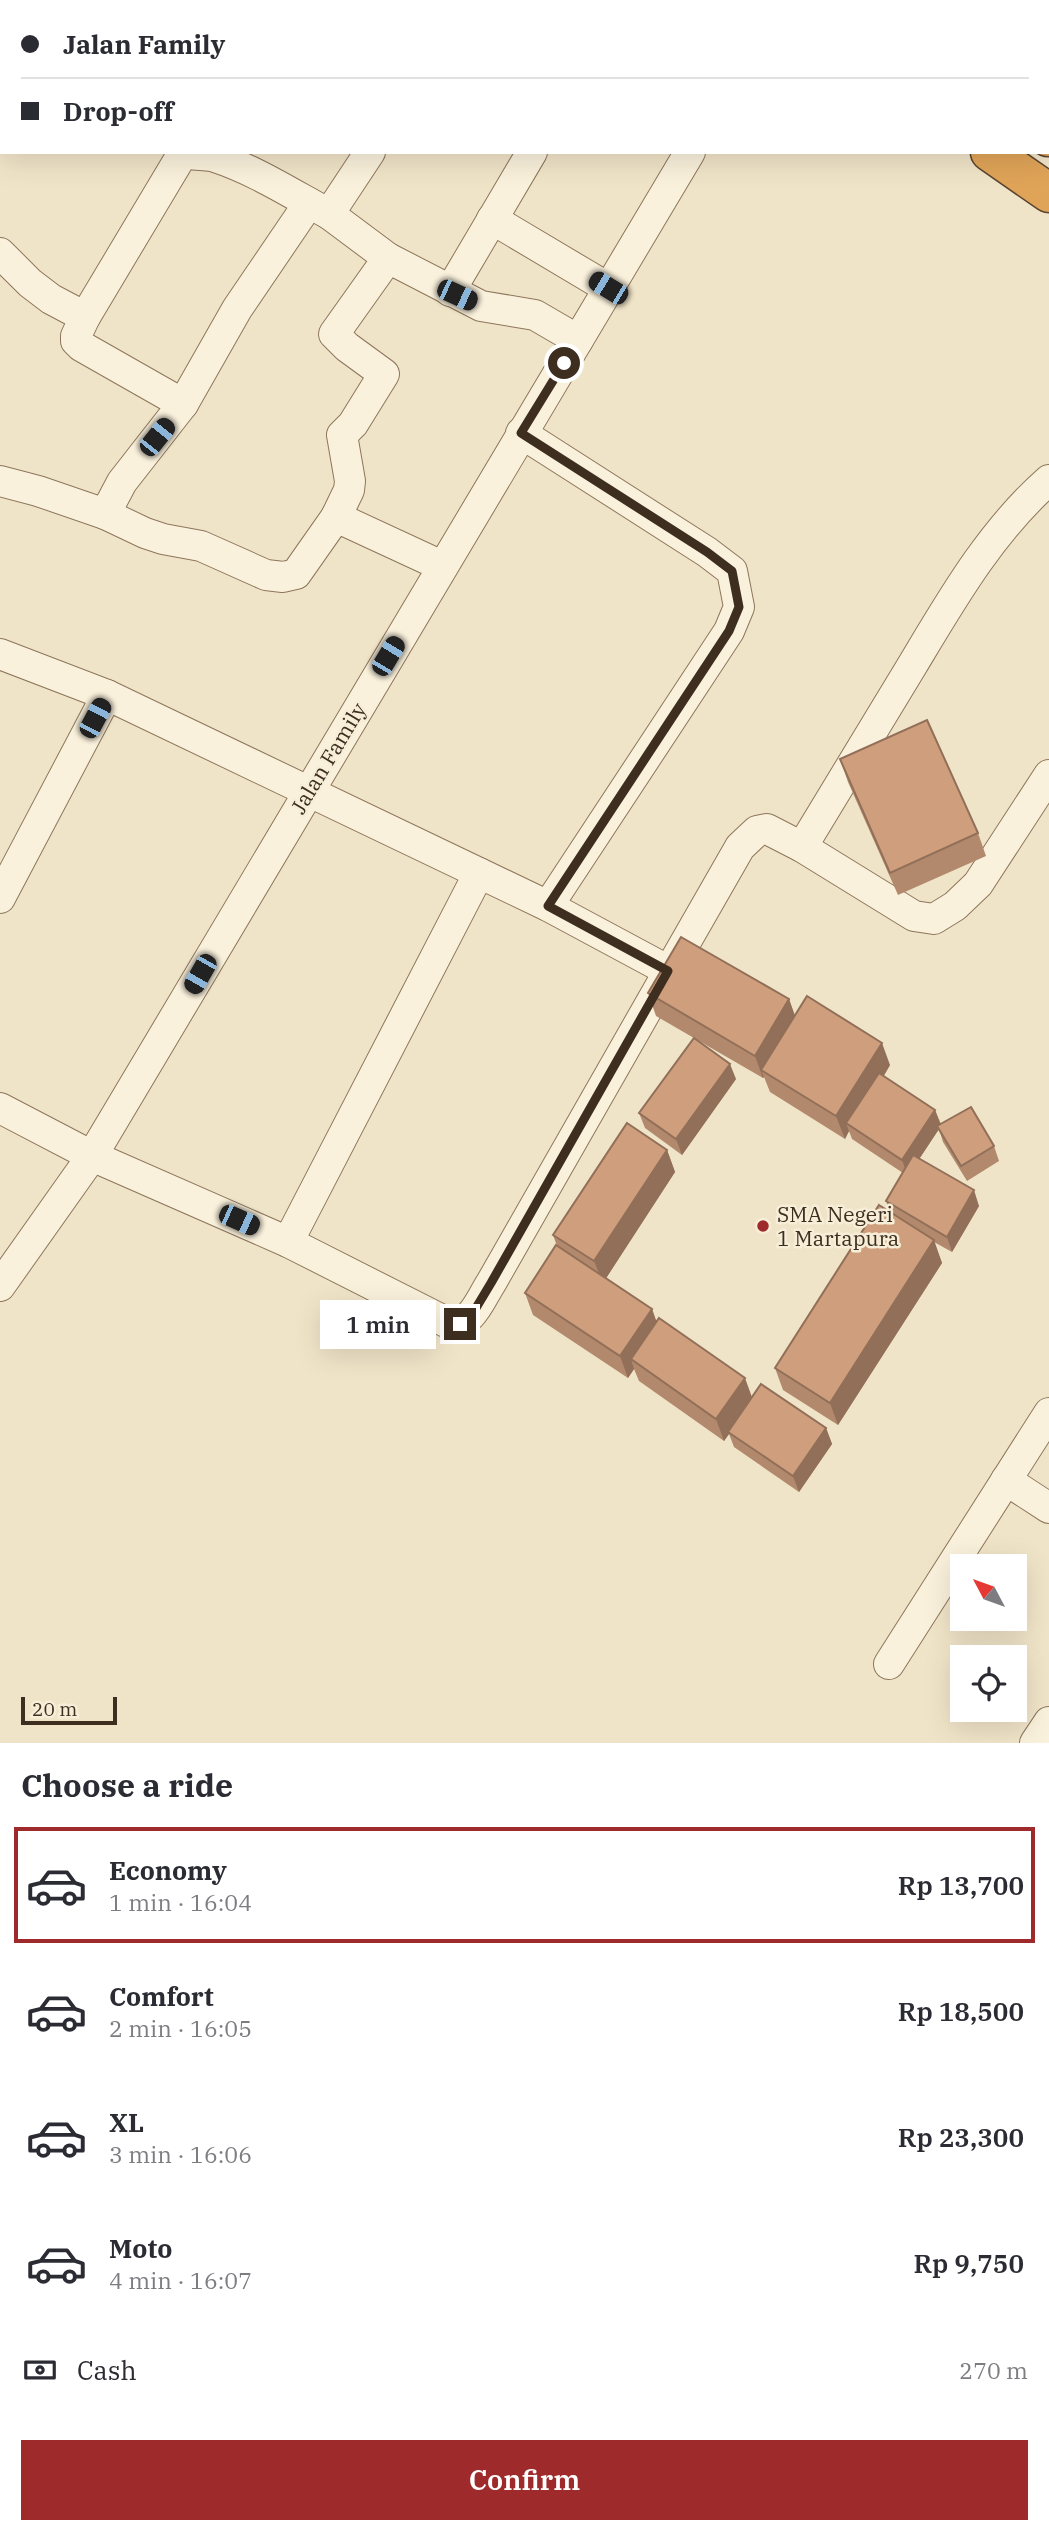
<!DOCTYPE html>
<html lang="en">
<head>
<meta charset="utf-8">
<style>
	body { margin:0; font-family:"IBM Plex Serif",serif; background:#f2f2f3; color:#2b2b33; height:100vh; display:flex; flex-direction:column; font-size:26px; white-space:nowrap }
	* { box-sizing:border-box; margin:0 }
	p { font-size:23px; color:#7c7c81 }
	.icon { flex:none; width:38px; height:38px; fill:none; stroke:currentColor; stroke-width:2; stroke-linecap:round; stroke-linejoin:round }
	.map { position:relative; height:1743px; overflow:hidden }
	.panel { display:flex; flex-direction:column; background:#fff; flex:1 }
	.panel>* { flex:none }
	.top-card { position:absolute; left:0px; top:0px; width:1050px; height:154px; box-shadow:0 7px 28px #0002; display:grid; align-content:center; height:154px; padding:0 21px; background:#fff }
	.needle { width:46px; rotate:311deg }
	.tools { position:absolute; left:950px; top:1554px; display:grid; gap:14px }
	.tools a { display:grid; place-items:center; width:77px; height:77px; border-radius:0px; background:#fff; box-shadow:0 7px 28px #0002; font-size:35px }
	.scale { position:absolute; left:21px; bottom:18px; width:96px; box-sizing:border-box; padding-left:7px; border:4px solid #3d2e20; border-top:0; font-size:19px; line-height:24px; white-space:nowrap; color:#3d2e20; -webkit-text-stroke:5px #f7eed8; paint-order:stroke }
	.end { position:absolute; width:32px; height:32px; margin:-16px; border:9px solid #3d2e20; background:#fff; box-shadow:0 0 0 4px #fff }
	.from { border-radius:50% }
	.bubble { position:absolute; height:49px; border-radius:0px; background:#fff; box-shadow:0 7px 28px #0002; font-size:23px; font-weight:600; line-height:49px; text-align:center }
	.car { position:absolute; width:21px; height:42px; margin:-21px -10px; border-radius:9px; box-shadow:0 0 5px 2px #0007; background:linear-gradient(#222 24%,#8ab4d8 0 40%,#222 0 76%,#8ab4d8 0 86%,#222 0) }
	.top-card b { display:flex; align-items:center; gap:24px; height:66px; font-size:26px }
	.top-card b+b { border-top:2px solid #e1e1e2 }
	.top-card i { width:18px; height:18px; background:#2b2b33 }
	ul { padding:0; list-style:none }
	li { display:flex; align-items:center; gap:21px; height:116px; margin:0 14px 10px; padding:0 7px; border:4px solid transparent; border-radius:0px }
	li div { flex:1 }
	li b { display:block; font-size:26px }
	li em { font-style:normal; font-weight:600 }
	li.current { border-color:#9e2a2b }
	li>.icon { width:63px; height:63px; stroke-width:1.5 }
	h2 { padding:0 21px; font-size:32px; line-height:84px }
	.pay { display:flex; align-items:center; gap:18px; height:77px; padding:0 21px; font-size:26px }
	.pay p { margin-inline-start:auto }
	.cta { display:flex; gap:14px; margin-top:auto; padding:14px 21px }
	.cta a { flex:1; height:80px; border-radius:0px; background:#9e2a2b; color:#fff; font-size:28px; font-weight:600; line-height:80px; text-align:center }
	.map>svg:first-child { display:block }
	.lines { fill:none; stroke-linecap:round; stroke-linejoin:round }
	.street-casing { stroke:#8d765c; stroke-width:32 }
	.highway-casing { stroke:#5b4430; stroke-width:41 }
	.street { stroke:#faf1dc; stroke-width:30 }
	.highway { stroke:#e0a458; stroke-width:38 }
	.wall { fill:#b2896c }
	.shaded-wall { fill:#916f58 }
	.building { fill:#cf9f7d; stroke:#916f58; stroke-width:2 }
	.route { stroke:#3d2e20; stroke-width:9 }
	.poi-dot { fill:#9e2a2b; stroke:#f7eed8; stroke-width:2.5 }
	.labels { text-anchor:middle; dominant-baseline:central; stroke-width:5; stroke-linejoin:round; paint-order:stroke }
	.street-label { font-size:21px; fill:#3d2e20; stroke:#f7eed8 }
	.poi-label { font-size:21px; fill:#3d2e20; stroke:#f7eed8; text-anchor:start }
</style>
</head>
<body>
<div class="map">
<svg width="1049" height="1743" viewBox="0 0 1049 1743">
	<rect width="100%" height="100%" fill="#f0e4c8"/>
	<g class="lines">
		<defs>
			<g id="street">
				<polyline points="122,2 123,0"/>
				<polyline points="357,2 358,0"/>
				<polyline points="469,2 470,0"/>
				<polyline points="692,2 694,0"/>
				<polyline points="0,35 2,36"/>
				<polyline points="1048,51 1049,50"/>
				<path d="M183 152C193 157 204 153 215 157 255 170 292 194 329 214L370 152"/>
				<polyline points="329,214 388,258 334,334 347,347 384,374 353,424 342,435 350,481 349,490 336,517"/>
				<polyline points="492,219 608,288"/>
				<polyline points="0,253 30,283 51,299 85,317 183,153"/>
				<polyline points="388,258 481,306 535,315 578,340"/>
				<polyline points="450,291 532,152"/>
				<polyline points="85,317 76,336 76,341 81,346 183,404"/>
				<polyline points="521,433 707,552 732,571 739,607 729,631 548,906"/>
				<polyline points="0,481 38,491 105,514 122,482 183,404 237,309 309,203"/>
				<polyline points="105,514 145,533 163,539 201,546 266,575 283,577 296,574 336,517 442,566"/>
				<polyline points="0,654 107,695 548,906 669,971 740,847 757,831 767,829 802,847 914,916 934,919 955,906 978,884 1049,775"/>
				<path d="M802 847C839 786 876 725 913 664 952 599 991 531 1049 480"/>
				<polyline points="0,898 107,695"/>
				<path d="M0 1108 92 1156 288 1242 450 1324C472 1325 480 1300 491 1283L669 971"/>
				<polyline points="288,1242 479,873"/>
				<polyline points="0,1286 92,1156 690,152"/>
				<polyline points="1006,1480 1049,1508"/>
				<polyline points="889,1664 1049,1413"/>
				<polyline points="1035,1743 1049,1722"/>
			</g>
			<g id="highway">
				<polyline points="770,0 772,2"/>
				<polyline points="840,0 842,2"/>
				<polyline points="1048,137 1049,137"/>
				<polyline points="990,152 1049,193"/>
			</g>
		</defs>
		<!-- street casing -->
		<use href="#street" class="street-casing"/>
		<!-- highway casing -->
		<use href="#highway" class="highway-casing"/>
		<!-- street -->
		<use href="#street" class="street"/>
		<!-- highway -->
		<use href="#highway" class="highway"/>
	</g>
	<!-- wall -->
	<g class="wall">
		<polygon points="840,759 978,833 986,856 898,895 848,782"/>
		<polygon points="648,993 789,999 795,1016 890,1065 884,1076 935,1110 941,1124 994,1146 999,1161 967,1181 943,1142 939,1129 919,1159 979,1206 952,1252 934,1242 942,1263 838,1425 783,1390 775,1368 890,1212 886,1201 903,1173 852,1139 849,1131 845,1139 770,1092 764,1077 763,1078 656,1016"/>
		<polygon points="736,1079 682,1155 645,1128 639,1113"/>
		<polygon points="667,1150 675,1172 606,1278 652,1309 656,1322 752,1397 826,1428 832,1444 799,1492 734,1447 729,1434 724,1441 639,1381 634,1369 628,1378 533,1315 525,1293 557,1246 553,1235"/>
	</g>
	<!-- shaded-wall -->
	<g class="shaded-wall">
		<polygon points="789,999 797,1022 761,1070 764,1077 763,1078 755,1056"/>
		<polygon points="882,1043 890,1065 852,1127 846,1123 849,1131 845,1139 836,1116"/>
		<polygon points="730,1064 736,1079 682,1155 676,1139"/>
		<polygon points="935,1110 941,1126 937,1126 939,1129 908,1176 902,1160"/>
		<polygon points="667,1150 675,1172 603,1283 594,1261"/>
		<polygon points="974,1190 979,1206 952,1252 947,1237"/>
		<polygon points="934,1240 942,1263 838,1425 830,1403"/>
		<polygon points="652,1309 660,1331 631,1359 634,1369 628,1378 620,1356"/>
		<polygon points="745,1378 753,1400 728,1432 729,1434 724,1441 716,1419"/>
		<polygon points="826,1428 832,1444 799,1492 793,1476"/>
	</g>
	<!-- building -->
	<g class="building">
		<polygon points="927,720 978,833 890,873 840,759"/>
		<polygon points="681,937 789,999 755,1056 648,993"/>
		<polygon points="807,996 882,1043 836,1116 761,1070"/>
		<polygon points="694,1038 730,1064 676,1139 639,1113"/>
		<polygon points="879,1073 935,1110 902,1160 846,1123"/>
		<polygon points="971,1107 994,1146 961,1166 937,1126"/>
		<polygon points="627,1123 667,1150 594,1261 553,1235"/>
		<polygon points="913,1155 974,1190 947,1237 886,1201"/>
		<polygon points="879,1205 934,1240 830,1403 775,1368"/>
		<polygon points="556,1245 652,1309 620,1356 525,1293"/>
		<polygon points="659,1318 745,1378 716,1419 631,1359"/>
		<polygon points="761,1384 826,1428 793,1476 728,1432"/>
	</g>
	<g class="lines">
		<!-- route -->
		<polyline class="route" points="460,1324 470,1318 491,1283 668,971 548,906 729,631 739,607 732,571 707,552 521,433 564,363"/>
	</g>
	<!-- markers -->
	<circle class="poi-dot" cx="763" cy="1226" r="7"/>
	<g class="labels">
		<!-- street labels -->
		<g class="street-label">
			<text transform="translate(328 758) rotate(-59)">Jalan Family</text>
		</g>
		<!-- poi labels -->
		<g class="poi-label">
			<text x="777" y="1214">SMA Negeri<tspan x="777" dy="24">1 Martapura</tspan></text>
		</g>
	</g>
</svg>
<div class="tools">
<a><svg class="needle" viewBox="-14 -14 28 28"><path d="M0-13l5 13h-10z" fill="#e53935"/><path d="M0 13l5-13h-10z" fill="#7c7c81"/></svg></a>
<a><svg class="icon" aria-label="locate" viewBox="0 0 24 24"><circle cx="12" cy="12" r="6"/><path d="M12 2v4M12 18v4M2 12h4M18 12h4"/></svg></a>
</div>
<div class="scale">20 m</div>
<i class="end from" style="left:564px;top:363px"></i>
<i class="end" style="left:460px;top:1324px"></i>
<div class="bubble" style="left:320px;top:1300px;width:116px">1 min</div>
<i class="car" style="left:608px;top:288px;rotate:301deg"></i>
<i class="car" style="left:457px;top:295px;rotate:115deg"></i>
<i class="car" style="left:157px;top:437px;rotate:39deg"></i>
<i class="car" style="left:388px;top:656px;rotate:31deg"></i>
<i class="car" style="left:95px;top:718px;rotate:28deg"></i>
<i class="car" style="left:200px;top:974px;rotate:210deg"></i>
<i class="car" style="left:239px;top:1220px;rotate:114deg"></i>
<div class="top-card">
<b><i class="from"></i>Jalan Family</b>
<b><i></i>Drop-off</b>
</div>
</div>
<section class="panel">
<h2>Choose a ride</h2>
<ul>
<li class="current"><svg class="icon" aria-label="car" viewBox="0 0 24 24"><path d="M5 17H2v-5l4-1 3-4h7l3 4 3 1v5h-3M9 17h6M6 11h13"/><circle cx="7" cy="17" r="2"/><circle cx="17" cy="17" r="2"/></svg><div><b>Economy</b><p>1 min · 16:04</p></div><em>Rp 13,700</em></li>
<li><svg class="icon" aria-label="car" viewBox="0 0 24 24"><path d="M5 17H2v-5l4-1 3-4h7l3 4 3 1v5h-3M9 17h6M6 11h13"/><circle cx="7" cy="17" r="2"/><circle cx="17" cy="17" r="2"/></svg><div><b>Comfort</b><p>2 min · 16:05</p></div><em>Rp 18,500</em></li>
<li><svg class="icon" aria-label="car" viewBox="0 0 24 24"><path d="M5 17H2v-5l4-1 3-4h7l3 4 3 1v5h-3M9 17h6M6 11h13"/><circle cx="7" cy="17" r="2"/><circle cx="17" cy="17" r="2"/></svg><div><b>XL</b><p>3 min · 16:06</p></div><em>Rp 23,300</em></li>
<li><svg class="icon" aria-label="car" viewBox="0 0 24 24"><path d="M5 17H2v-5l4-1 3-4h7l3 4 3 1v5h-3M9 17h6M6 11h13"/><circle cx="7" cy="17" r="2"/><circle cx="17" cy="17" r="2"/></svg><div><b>Moto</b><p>4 min · 16:07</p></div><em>Rp 9,750</em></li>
</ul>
<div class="pay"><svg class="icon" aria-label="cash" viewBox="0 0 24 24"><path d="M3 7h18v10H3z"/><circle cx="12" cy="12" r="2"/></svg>Cash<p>270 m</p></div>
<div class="cta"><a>Confirm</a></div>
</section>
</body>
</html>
